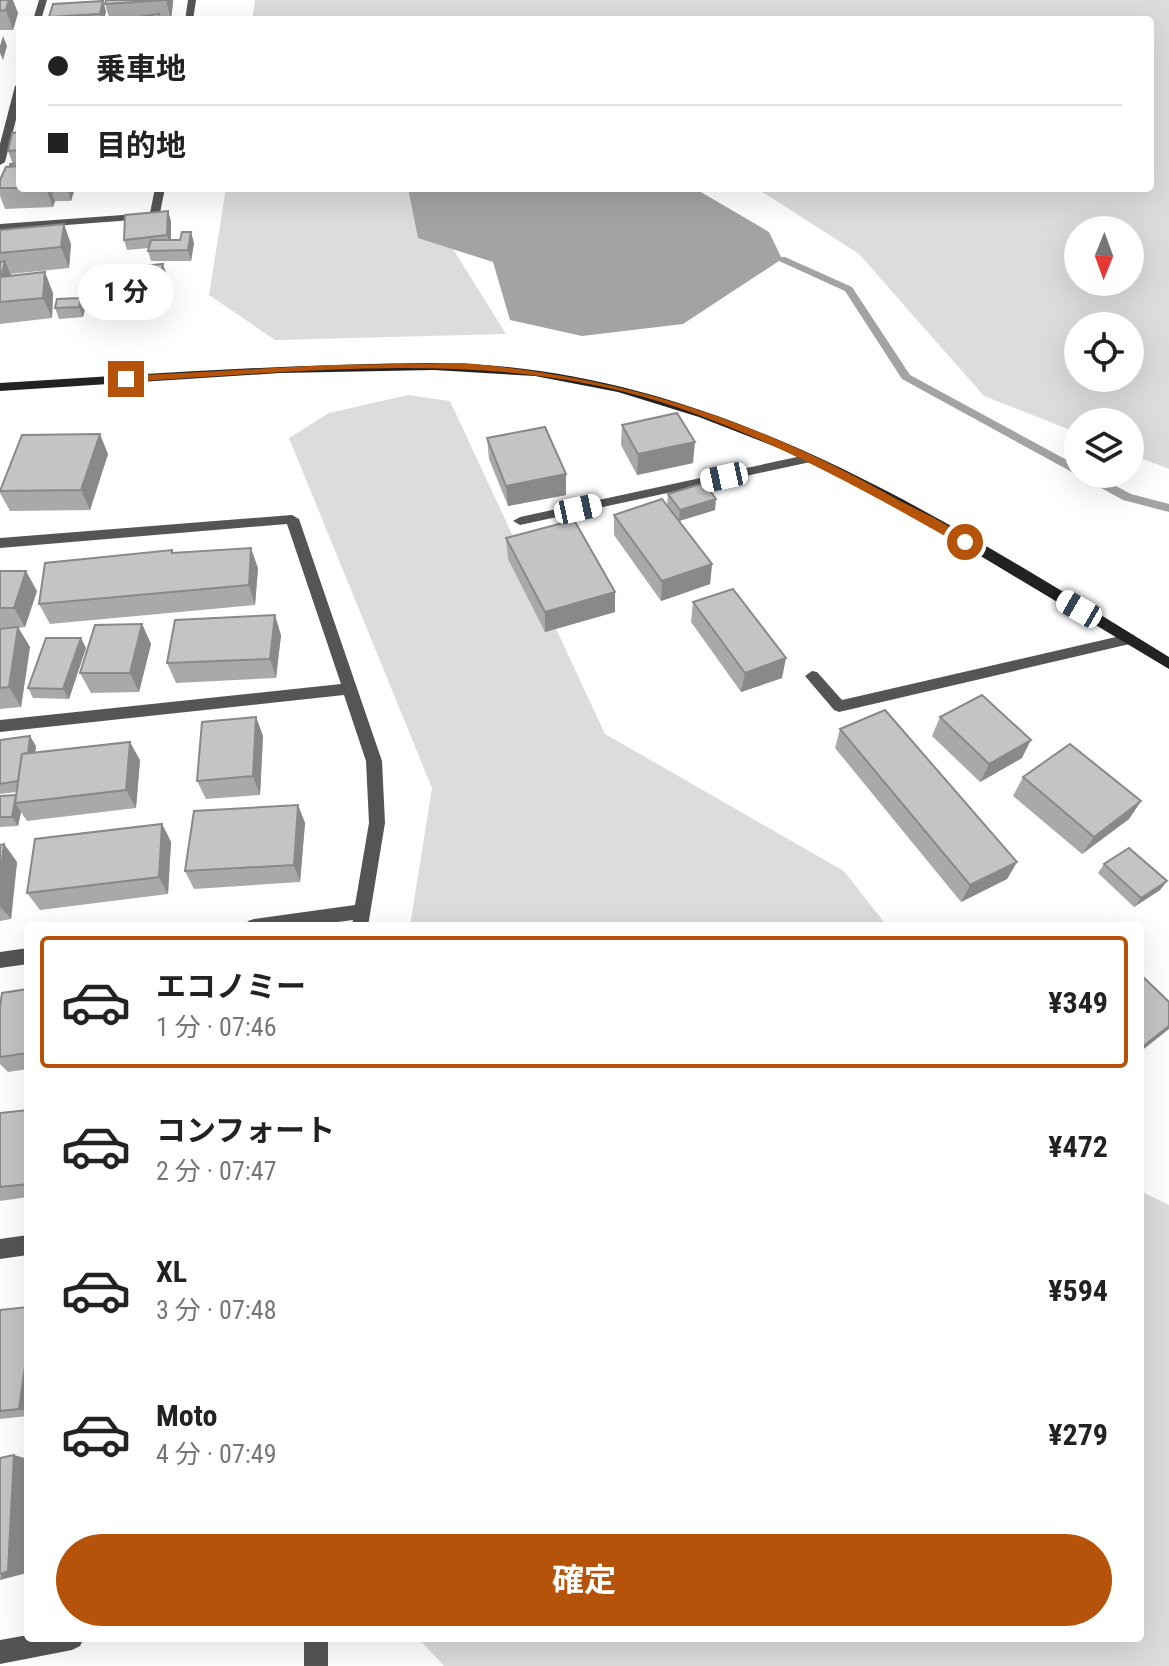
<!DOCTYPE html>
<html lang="ja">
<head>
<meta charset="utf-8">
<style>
	body { margin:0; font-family:"Roboto Condensed","Noto Sans JP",sans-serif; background:#f6f6f6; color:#222; height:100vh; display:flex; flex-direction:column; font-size:30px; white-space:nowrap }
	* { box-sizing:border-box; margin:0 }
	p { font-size:26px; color:#767676 }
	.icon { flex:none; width:44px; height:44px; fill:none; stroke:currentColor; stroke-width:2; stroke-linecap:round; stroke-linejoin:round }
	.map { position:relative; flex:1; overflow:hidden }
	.panel { position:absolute; left:24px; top:922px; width:1120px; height:720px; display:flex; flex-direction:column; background:#fff; border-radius:8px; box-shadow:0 8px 32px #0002 }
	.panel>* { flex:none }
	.guide { position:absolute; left:16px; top:16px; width:1138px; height:176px; border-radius:8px; box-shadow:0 8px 32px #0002; display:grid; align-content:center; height:176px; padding:0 32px; background:#fff }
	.needle { width:52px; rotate:181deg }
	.tools { position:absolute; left:1064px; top:216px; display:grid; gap:16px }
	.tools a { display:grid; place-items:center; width:80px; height:80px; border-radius:50%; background:#fff; box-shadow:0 8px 32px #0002; font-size:40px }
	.end { position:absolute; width:36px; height:36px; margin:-18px; border:10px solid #b45309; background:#fff; box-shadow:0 0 0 4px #fff }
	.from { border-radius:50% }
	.bubble { position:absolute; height:56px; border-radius:28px; background:#fff; box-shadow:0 8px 32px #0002; font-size:26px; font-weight:700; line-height:56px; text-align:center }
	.car { position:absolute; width:24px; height:48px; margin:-24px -12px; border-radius:10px; box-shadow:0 0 6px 2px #0007; background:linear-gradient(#fff 24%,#345 0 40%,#fff 0 76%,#345 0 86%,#fff 0) }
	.guide b { display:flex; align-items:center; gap:28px; height:76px; font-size:30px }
	.guide b+b { border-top:2px solid #e0e0e0 }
	.guide i { width:20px; height:20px; background:#222 }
	ul { padding:14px 0 0; list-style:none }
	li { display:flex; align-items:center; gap:24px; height:132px; margin:0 16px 12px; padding:0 16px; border:4px solid transparent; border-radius:8px }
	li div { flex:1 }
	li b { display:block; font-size:30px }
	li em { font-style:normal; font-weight:700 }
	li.selected { border-color:#b45309 }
	li>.icon { width:72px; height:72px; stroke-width:1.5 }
	.primary-button { display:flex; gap:16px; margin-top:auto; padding:16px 32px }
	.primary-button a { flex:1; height:92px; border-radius:48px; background:#b45309; color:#fff; font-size:32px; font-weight:700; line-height:92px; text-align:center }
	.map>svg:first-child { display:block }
	.green { fill:#dcdcdc; fill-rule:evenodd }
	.water { fill:#a3a3a3 }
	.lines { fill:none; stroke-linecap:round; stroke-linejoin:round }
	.stream { fill:#a3a3a3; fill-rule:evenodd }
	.street { fill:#555; fill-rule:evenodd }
	.secondary { fill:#222; fill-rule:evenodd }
	.wall { fill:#a9a9a9 }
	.shaded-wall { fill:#898989 }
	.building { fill:#c4c4c4; stroke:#898989; stroke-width:2 }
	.route { fill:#b45309 }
</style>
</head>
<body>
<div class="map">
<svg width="1169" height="1666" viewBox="0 0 1169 1666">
	<rect width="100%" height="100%" fill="#fff"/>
	<!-- green -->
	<g class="green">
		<path d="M255 0H1169V469L1130 454V422H1078V433L984 396 859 254 756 188H1150V20H252ZM1078 230H1130V282H1078ZM1130 326V378H1078V326Z"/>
		<polygon points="226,188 415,188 506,334 275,340 209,295"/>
		<polygon points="408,395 450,401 605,734 844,871 887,926 410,926 432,788 289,438 329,413"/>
		<polygon points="1140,1191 1169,1205 1169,1666 444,1666 418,1638 1140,1638"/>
	</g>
	<!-- water -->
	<polygon class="water" points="408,188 694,188 769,232 782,259 683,324 582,336 510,320 493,262 418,238"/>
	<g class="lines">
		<!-- stream -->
		<polygon class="stream" points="779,257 785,257 852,287 910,375 1078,466 1078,474 1093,474 1131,494 1169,504 1169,512 1123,500 902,379 845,291 779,261"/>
		<!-- street -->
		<g class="street">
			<polygon points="39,0 47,0 41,20 33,20"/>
			<polygon points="188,0 196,0 193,20 185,20"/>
			<polygon points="20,83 20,104 5,162 0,165 0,144 15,86"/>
			<polygon points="155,188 165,188 159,218 0,230 0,224 150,213"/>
			<polygon points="811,454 817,458 815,461 520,525 513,521 520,517"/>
			<polygon points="292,515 299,519 382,761 385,823 368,926 352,926 353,920 307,926 246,926 248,921 254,919 355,905 369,823 366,761 344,695 0,732 0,720 341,684 287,524 0,548 0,538"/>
			<polygon points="1129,634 1134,635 1136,639 1134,643 839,712 834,710 805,676 812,671 817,672 842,700"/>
			<polygon points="28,948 28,964 0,968 0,952"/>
			<polygon points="28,1235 28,1255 0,1259 0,1239"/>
			<polygon points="28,1635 28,1638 84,1638 80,1646 72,1650 0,1664 0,1640"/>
			<rect x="304" y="1638" width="24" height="28"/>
		</g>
		<!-- secondary -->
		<path class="secondary" d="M434 363C711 365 941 517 1169 657V669L939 531 861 488 781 449 699 417 618 392 535 376 434 370 280 373 0 391V383C145 374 289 364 434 363Z"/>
	</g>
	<!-- wall -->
	<g class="wall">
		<polygon points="0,0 18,13 13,30 0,30"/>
		<polygon points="173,0 171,20 110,20 105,4"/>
		<polygon points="106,11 104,20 50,20 49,17"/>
		<polygon points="20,132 20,188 75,188 71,201 55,201 53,207 5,209 0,196 0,180 13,164 8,151"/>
		<polygon points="168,211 171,222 171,240 194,243 191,261 151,261 148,251 149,248 127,250 124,240"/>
		<polygon points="71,244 69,268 11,274 12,276 53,293 52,318 0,324 0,253"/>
		<polygon points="88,272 167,275 163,287 152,287 152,293 90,299 86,289"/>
		<polygon points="81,298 85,309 83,317 59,319 55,308"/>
		<polygon points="622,425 693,463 637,475 621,445"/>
		<polygon points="487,438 566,474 566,495 508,506 489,459"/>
		<polygon points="108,454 90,510 10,511 0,493 0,488"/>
		<polygon points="668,494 715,510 679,521 712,564 710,584 661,601 614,535 614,515 667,505"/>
		<polygon points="506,538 615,592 615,612 545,632 508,559"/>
		<polygon points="173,553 258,568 255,605 50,624 39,604"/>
		<polygon points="0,571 37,591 25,627 18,628 30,647 21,707 0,709 0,629 17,628 0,628"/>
		<polygon points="693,602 782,678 741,692 691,622"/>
		<polygon points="142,624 151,644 139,692 91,693 80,673"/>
		<polygon points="281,635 276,678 176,683 167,663"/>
		<polygon points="86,648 69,699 33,698 28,688"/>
		<polygon points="256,717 263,736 260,795 206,799 197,781"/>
		<polygon points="940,717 1022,758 980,782 932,736"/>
		<polygon points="840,729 1017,862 1007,879 961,902 835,748"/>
		<polygon points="0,740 36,746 35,752 140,760 136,808 27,821 21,812 18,826 0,827 0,796 16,795 17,792 0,794"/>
		<polygon points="1023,777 1141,801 1129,819 1082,854 1013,796"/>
		<polygon points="298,805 305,823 300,882 194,889 185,871"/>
		<polygon points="162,824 171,842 168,894 40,910 27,893"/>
		<polygon points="4,844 17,862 11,919 0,921 0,845"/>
		<polygon points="1104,864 1167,881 1160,890 1134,907 1098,873"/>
		<polygon points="28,989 28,1069 8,1072 0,1064 0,1007"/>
		<polygon points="28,1110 28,1197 0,1201 0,1113"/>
		<polygon points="28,1307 28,1416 0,1419 0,1310"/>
	</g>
	<!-- shaded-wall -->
	<g class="shaded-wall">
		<polygon points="9,0 13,0 18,13 13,30 6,10"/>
		<polygon points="166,0 173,0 173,3 171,20"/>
		<polygon points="103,1 106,11 104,20 102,20 100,14"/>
		<polygon points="3,36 7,46 3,60 0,53 0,46"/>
		<polygon points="46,188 50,188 55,201 53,207"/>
		<polygon points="67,188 75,188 71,201"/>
		<polygon points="168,211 171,222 171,246 167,235"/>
		<polygon points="64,224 71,244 69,268 61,247"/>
		<polygon points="191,232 194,243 191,261 188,250"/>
		<polygon points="5,261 14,282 1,277"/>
		<polygon points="163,264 167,275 163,287 160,276"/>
		<polygon points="45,272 53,293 52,318 43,298"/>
		<polygon points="81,298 85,309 83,317 79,307"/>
		<polygon points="100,434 108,454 90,510 81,490"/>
		<polygon points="695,442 693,463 637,475 638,454"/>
		<polygon points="566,474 566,495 508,506 506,486"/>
		<polygon points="716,499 715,510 679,521 680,510"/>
		<polygon points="251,548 258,568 255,605 249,585"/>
		<polygon points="712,564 710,584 661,601 662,581"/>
		<polygon points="26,571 37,591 25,627 14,608"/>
		<polygon points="615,592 615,612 545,632 545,612"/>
		<polygon points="275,615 281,635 276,678 270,659"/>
		<polygon points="142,624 151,644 139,692 130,673"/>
		<polygon points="18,627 30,647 21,707 9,687"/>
		<polygon points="81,638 86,648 69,699 63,689"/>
		<polygon points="786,658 782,678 741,692 745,673"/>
		<polygon points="256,717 263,736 260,795 253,776"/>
		<polygon points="30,736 36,746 31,790 25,780"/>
		<polygon points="1031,740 1022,758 980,782 989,764"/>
		<polygon points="130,742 140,760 136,808 126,790"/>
		<polygon points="1141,801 1129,819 1082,854 1094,837"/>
		<polygon points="15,803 21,812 18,826 12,817"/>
		<polygon points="298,805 305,823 300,882 294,865"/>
		<polygon points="162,824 171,842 168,894 159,877"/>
		<polygon points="4,844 17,862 11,919 0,906 0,880"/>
		<polygon points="1017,862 1007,879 961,902 970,885"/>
		<polygon points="1167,881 1160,890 1134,907 1141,898"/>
		<polygon points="1169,1026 1169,1029 1140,1052 1141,1048"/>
		<polygon points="28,1345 28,1412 19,1409"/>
		<polygon points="14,1455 28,1459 28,1540 27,1573 0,1580"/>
	</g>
	<!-- building -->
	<g class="building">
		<polygon points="0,0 9,0 6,10 0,11"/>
		<polygon points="106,0 166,0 105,4"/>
		<polygon points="103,1 100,14 49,17 53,4"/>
		<polygon points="159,14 159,20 118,20"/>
		<polygon points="20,132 20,150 8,151 12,133"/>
		<polygon points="20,163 20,166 10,166 10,164"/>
		<polygon points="20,166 20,188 0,188 0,180 6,167"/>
		<polygon points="168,211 167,235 124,240 125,215"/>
		<polygon points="64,224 61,247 0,253 0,230"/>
		<polygon points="182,232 191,232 188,250 148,251 151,240 180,240"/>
		<polygon points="5,261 1,277 45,272 43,298 0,302 0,262"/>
		<polygon points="163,264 160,276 148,276 148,283 86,289 88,272"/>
		<polygon points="81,298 79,307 55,308 57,299"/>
		<polygon points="677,413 695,442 638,454 622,425"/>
		<polygon points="545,427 566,474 506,486 487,438"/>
		<polygon points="100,434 81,490 0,491 22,435"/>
		<polygon points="704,483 716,499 680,510 668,494"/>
		<polygon points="662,499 712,564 662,581 614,515"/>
		<polygon points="574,520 615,592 545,612 506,538"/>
		<polygon points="251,548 249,585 39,604 45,563 172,550 172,553"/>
		<polygon points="0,571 26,571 14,608 0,608"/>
		<polygon points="733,589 786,658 745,673 693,602"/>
		<polygon points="275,615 270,659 167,663 175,620"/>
		<polygon points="142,624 130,673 80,673 95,625"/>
		<polygon points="18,627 9,687 0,688 0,629"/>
		<polygon points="46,638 81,638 63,689 28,688"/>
		<polygon points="982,695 1031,740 989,764 940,717"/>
		<polygon points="885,710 1017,862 970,885 840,729"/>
		<polygon points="256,717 253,776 197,781 202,722"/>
		<polygon points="30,736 28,753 22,754 18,781 0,784 0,740"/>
		<polygon points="130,742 126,790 15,803 22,754"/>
		<polygon points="1070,744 1141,801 1094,837 1023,777"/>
		<polygon points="16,795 12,817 0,817 0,796"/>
		<polygon points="298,805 294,865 185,871 194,811"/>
		<polygon points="162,824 159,877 27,893 35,839"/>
		<polygon points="4,844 0,880 0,845"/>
		<polygon points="1129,848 1167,881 1141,898 1104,864"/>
		<polygon points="1140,974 1169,1002 1169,1026 1141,1048"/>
		<polygon points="28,989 28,1053 0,1057 0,1007 2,993"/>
		<polygon points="28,1110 28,1184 0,1187 0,1113"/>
		<polygon points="28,1307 28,1345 19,1409 0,1411 0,1310"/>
		<polygon points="14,1455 8,1571 0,1574 0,1458"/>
	</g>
	<!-- route -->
	<path class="route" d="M464 363C623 377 752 418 891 496 916 510 950 523 970 542L961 545C864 490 768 436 661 402 489 348 303 372 126 382L121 379 126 376 330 365Z"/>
</svg>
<div class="tools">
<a><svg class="needle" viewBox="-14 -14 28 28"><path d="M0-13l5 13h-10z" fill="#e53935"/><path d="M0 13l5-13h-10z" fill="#767676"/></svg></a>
<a><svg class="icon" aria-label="locate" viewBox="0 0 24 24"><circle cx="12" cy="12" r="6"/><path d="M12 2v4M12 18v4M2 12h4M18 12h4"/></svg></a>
<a><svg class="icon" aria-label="layers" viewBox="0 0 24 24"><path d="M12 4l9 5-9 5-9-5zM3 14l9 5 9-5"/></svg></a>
</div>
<i class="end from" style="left:965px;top:542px"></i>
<i class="end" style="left:126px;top:379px"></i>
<div class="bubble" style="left:78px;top:264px;width:96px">1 分</div>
<i class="car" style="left:724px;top:477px;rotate:258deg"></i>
<i class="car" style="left:578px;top:509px;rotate:78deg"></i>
<i class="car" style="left:1079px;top:609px;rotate:300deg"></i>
<div class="guide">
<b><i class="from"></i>乗車地</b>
<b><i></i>目的地</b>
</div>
<section class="panel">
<ul>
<li class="selected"><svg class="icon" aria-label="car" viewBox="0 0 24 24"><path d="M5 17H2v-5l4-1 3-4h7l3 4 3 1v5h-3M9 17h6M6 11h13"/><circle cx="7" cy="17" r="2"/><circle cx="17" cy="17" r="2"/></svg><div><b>エコノミー</b><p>1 分 · 07:46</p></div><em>¥349</em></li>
<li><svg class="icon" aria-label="car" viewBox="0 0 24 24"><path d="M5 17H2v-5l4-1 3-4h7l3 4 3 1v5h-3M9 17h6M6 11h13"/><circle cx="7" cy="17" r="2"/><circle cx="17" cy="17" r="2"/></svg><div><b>コンフォート</b><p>2 分 · 07:47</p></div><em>¥472</em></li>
<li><svg class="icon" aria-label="car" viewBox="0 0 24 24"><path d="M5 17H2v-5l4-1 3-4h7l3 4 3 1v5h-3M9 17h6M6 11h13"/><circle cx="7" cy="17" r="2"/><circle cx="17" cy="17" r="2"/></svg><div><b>XL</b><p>3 分 · 07:48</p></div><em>¥594</em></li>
<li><svg class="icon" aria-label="car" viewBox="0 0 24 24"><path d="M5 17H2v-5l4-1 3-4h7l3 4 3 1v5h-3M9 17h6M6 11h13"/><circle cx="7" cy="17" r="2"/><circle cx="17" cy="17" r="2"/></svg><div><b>Moto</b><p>4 分 · 07:49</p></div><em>¥279</em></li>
</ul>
<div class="primary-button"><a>確定</a></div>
</section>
</div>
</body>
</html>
